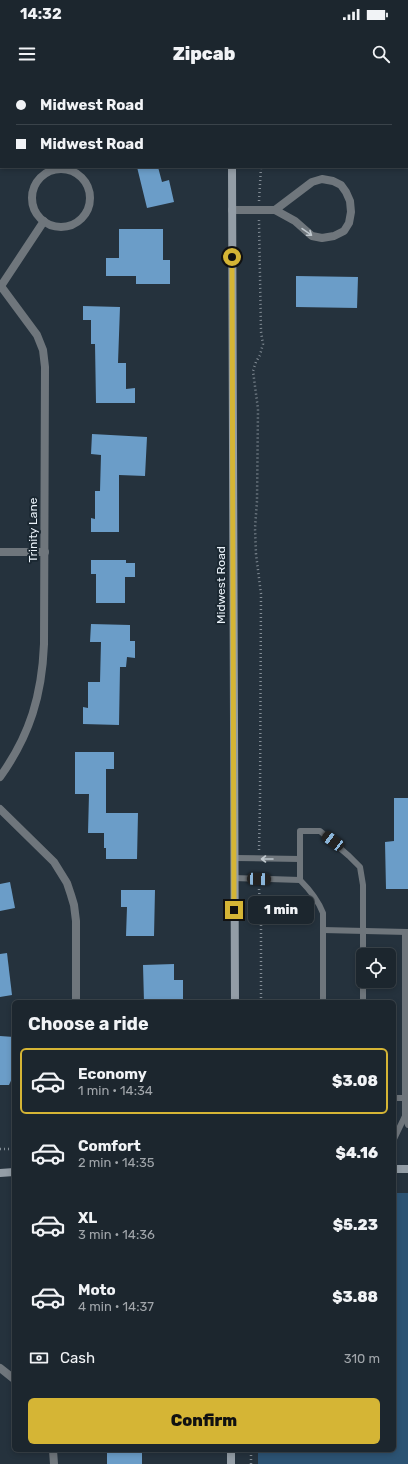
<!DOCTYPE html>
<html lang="en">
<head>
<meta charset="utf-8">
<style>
	body { margin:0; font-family:Rubik,sans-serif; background:#29323a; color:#f1f3f6; height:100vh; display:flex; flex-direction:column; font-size:15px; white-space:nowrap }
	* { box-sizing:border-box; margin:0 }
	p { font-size:13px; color:#a0a5aa }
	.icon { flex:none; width:22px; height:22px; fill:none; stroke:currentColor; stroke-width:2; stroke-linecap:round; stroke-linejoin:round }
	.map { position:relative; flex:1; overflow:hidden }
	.side { position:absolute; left:12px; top:920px; width:384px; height:452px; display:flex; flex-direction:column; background:#1c262e; border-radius:6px; box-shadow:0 2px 6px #0003,0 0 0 1px #3a434a }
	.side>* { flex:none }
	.banner { position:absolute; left:0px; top:0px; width:408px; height:88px; box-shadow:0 2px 6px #0003,0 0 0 1px #3a434a; display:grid; align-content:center; height:88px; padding:0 16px; background:#1c262e }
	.buttons { position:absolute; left:356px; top:868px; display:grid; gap:8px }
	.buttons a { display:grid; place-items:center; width:40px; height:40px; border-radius:6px; background:#1c262e; box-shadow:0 2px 6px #0003,0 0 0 1px #3a434a; font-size:20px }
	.end { position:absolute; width:18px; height:18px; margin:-9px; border:5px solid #d5b535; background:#111; box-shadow:0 0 0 2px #111 }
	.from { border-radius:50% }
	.bubble { position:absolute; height:28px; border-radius:6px; background:#1c262e; box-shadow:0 2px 6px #0003,0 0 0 1px #3a434a; font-size:13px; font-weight:800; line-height:28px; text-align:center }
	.car { position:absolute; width:12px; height:24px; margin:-12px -6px; border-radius:5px; box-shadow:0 0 3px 1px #0007; background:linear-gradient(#222 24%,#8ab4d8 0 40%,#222 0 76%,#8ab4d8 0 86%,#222 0) }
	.banner b { display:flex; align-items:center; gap:14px; height:38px; font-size:15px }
	.banner b+b { border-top:1px solid #3a434a }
	.banner i { width:10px; height:10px; background:#f1f3f6 }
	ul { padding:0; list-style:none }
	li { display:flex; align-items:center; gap:12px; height:66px; margin:0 8px 6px; padding:0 8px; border:2px solid transparent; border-radius:6px }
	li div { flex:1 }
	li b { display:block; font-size:15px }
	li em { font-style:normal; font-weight:800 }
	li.on { border-color:#d5b535 }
	li>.icon { width:36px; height:36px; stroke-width:1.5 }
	h2 { padding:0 16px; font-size:18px; line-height:48px }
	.pay { display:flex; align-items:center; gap:10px; height:44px; padding:0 16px; font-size:15px }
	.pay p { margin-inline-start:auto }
	.action { display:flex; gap:8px; margin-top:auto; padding:8px 16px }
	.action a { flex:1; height:46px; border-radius:6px; background:#d5b535; color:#111; font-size:16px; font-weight:800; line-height:46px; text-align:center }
	.status { display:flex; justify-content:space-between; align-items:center; height:28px; padding:0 20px; background:#1c262e; direction:ltr }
	.status svg { height:11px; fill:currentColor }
	header { display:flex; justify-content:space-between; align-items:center; height:52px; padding:0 16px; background:#1c262e; font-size:18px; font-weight:800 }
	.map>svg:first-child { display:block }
	.green { fill:#2c5373 }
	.building { fill:#6b9dc8 }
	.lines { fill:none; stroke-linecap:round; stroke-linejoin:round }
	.path { stroke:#828c95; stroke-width:2.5; stroke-dasharray:1 3; stroke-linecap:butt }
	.lane { stroke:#6f767c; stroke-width:6 }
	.street { stroke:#6f767c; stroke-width:8 }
	.secondary { stroke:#939da6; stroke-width:8 }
	.oneway { stroke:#bfc7cd }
	.route { stroke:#d5b535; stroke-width:5 }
	.labels { text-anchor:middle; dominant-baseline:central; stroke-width:4; stroke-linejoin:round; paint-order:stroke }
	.street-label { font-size:12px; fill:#eaf2f9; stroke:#1b2832 }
</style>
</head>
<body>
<div class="status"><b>14:32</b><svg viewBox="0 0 49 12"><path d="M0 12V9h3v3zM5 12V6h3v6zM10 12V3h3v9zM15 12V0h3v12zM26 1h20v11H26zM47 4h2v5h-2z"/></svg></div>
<header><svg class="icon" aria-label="menu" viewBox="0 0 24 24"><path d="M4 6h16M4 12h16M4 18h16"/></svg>Zipcab<svg class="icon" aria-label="search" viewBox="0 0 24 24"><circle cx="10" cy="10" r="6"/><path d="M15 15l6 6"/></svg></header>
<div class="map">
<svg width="408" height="1384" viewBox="0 0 408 1384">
	<rect width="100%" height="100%" fill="#25323d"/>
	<!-- green -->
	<polygon class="green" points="394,1113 408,1113 408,1384 258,1384 258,1370 394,1370"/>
	<!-- building -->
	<g class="building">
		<polygon points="137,87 158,87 162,102 169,100 174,122 147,128"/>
		<polygon points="119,149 163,149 163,180 170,180 170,204 136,204 136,196 106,196 106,178 119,178"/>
		<polygon points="296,196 358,197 357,228 296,227"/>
		<polygon points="83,226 120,227 118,283 126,283 126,309 135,308 135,323 96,323 95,264 91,264 91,240 83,240"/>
		<polygon points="92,354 147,357 145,396 119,395 119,452 91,452 91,438 95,439 95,411 100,411 101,375 91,374"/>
		<polygon points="91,480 126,480 126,483 135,483 135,497 125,497 125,523 96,523 96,494 91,494"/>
		<polygon points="91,544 130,545 130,561 135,561 135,578 127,577 126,587 120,587 119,645 83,644 83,627 88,628 88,602 100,602 101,562 90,562"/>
		<polygon points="75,672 114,672 114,689 106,689 106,733 138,733 137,779 106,779 106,768 104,768 104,753 88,753 89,714 75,714"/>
		<polygon points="394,718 408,718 408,809 386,809 385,762 394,761"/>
		<polygon points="10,802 15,828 0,831 0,804"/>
		<polygon points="121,810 155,810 154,856 126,856 127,827 121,827"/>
		<polygon points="7,873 12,915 0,917 0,874"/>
		<polygon points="174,884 174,900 183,900 183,922 144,922 143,885"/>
		<polygon points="0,956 14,957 14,994 9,1005 0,1005"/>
		<rect x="107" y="1370" width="35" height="14"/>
	</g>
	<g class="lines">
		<!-- path -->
		<g class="path">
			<polyline points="266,1 266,0"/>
			<polyline points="259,121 261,87"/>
			<polyline points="259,770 260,723 261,514 256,474 255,448 257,421 258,329 253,291 256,282 260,275 263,264 261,252 259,140"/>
			<polyline points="259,809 261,840 261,922"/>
			<polyline points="0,1069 14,1069"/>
			<polyline points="251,1384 251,1370"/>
		</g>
		<!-- lane -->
		<g class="lane">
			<polyline points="234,778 300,779"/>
			<polyline points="234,798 300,800"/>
			<polyline points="323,850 407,852"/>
			<polyline points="405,852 405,1036 408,1045"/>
			<path d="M323 922V833C318 820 310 810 300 800V751H320L349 776 360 787 363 805V875"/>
			<polyline points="363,922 363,901"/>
			<polyline points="394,1018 405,1018"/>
			<polyline points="394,1059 405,1036"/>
		</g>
		<!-- street -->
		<g class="street">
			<circle cx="61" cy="118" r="29"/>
			<polyline points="232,130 275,130 295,141 312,156 322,158 334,156 344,151 349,143 351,132 350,121 346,112 341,105 333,101 322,99 312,102 275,130"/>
			<path d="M0 205 37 255 43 270 45 287 44 564C42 615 30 655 0 697"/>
			<polyline points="1,206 44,141"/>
			<polyline points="0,472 45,472"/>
			<polyline points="0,729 54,782 67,803 71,815 74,825 76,841 76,922"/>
			<polyline points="0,1288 14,1299"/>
			<polyline points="53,1370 54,1384"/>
		</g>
		<!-- secondary -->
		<g class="secondary">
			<polyline points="231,0 231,1"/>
			<polyline points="232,87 235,922"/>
			<polyline points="394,1089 408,1089"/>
			<polyline points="0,1093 14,1092"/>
			<polyline points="231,1384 231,1370"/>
		</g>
	</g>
	<!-- one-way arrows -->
	<defs><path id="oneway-shaft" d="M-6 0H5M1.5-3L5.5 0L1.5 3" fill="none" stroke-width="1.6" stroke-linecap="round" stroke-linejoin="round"/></defs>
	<g class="oneway">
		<use href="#oneway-shaft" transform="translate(307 152) rotate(35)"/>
		<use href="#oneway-shaft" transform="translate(267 779) rotate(-180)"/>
	</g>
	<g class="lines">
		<!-- route -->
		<polyline class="route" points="232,177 234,830"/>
	</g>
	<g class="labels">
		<!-- street labels -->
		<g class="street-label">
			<text transform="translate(33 450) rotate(-90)">Trinity Lane</text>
			<text transform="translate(221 505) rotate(-90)">Midwest Road</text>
		</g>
	</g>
</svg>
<div class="buttons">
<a><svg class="icon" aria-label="locate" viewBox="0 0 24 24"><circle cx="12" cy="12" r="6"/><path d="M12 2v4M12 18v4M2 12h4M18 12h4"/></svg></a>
</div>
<i class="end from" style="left:232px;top:177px"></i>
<i class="end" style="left:234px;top:830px"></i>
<div class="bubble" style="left:248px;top:816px;width:66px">1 min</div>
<i class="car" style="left:333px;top:761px;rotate:307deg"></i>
<i class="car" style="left:259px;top:799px;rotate:92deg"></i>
<div class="banner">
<b><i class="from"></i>Midwest Road</b>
<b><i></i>Midwest Road</b>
</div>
<section class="side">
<h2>Choose a ride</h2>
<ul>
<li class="on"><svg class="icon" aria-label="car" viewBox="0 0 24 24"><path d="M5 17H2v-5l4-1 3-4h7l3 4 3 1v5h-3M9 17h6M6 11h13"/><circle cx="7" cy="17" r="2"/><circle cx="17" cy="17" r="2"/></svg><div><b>Economy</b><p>1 min · 14:34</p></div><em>$3.08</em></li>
<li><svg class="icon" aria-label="car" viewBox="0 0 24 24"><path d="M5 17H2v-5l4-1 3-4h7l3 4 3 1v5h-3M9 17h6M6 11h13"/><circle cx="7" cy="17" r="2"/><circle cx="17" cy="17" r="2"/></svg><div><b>Comfort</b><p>2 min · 14:35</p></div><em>$4.16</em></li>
<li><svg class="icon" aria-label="car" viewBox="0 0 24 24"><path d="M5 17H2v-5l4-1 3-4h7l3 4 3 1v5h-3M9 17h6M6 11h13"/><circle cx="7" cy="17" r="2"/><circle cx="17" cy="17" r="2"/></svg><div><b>XL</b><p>3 min · 14:36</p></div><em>$5.23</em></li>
<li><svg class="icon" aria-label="car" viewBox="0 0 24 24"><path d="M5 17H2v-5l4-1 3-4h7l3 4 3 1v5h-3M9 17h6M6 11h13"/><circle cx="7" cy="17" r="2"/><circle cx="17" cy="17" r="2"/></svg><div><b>Moto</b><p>4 min · 14:37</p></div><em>$3.88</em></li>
</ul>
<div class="pay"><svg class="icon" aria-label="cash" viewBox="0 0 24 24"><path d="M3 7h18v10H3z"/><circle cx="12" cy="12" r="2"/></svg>Cash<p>310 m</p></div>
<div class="action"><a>Confirm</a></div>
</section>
</div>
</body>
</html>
